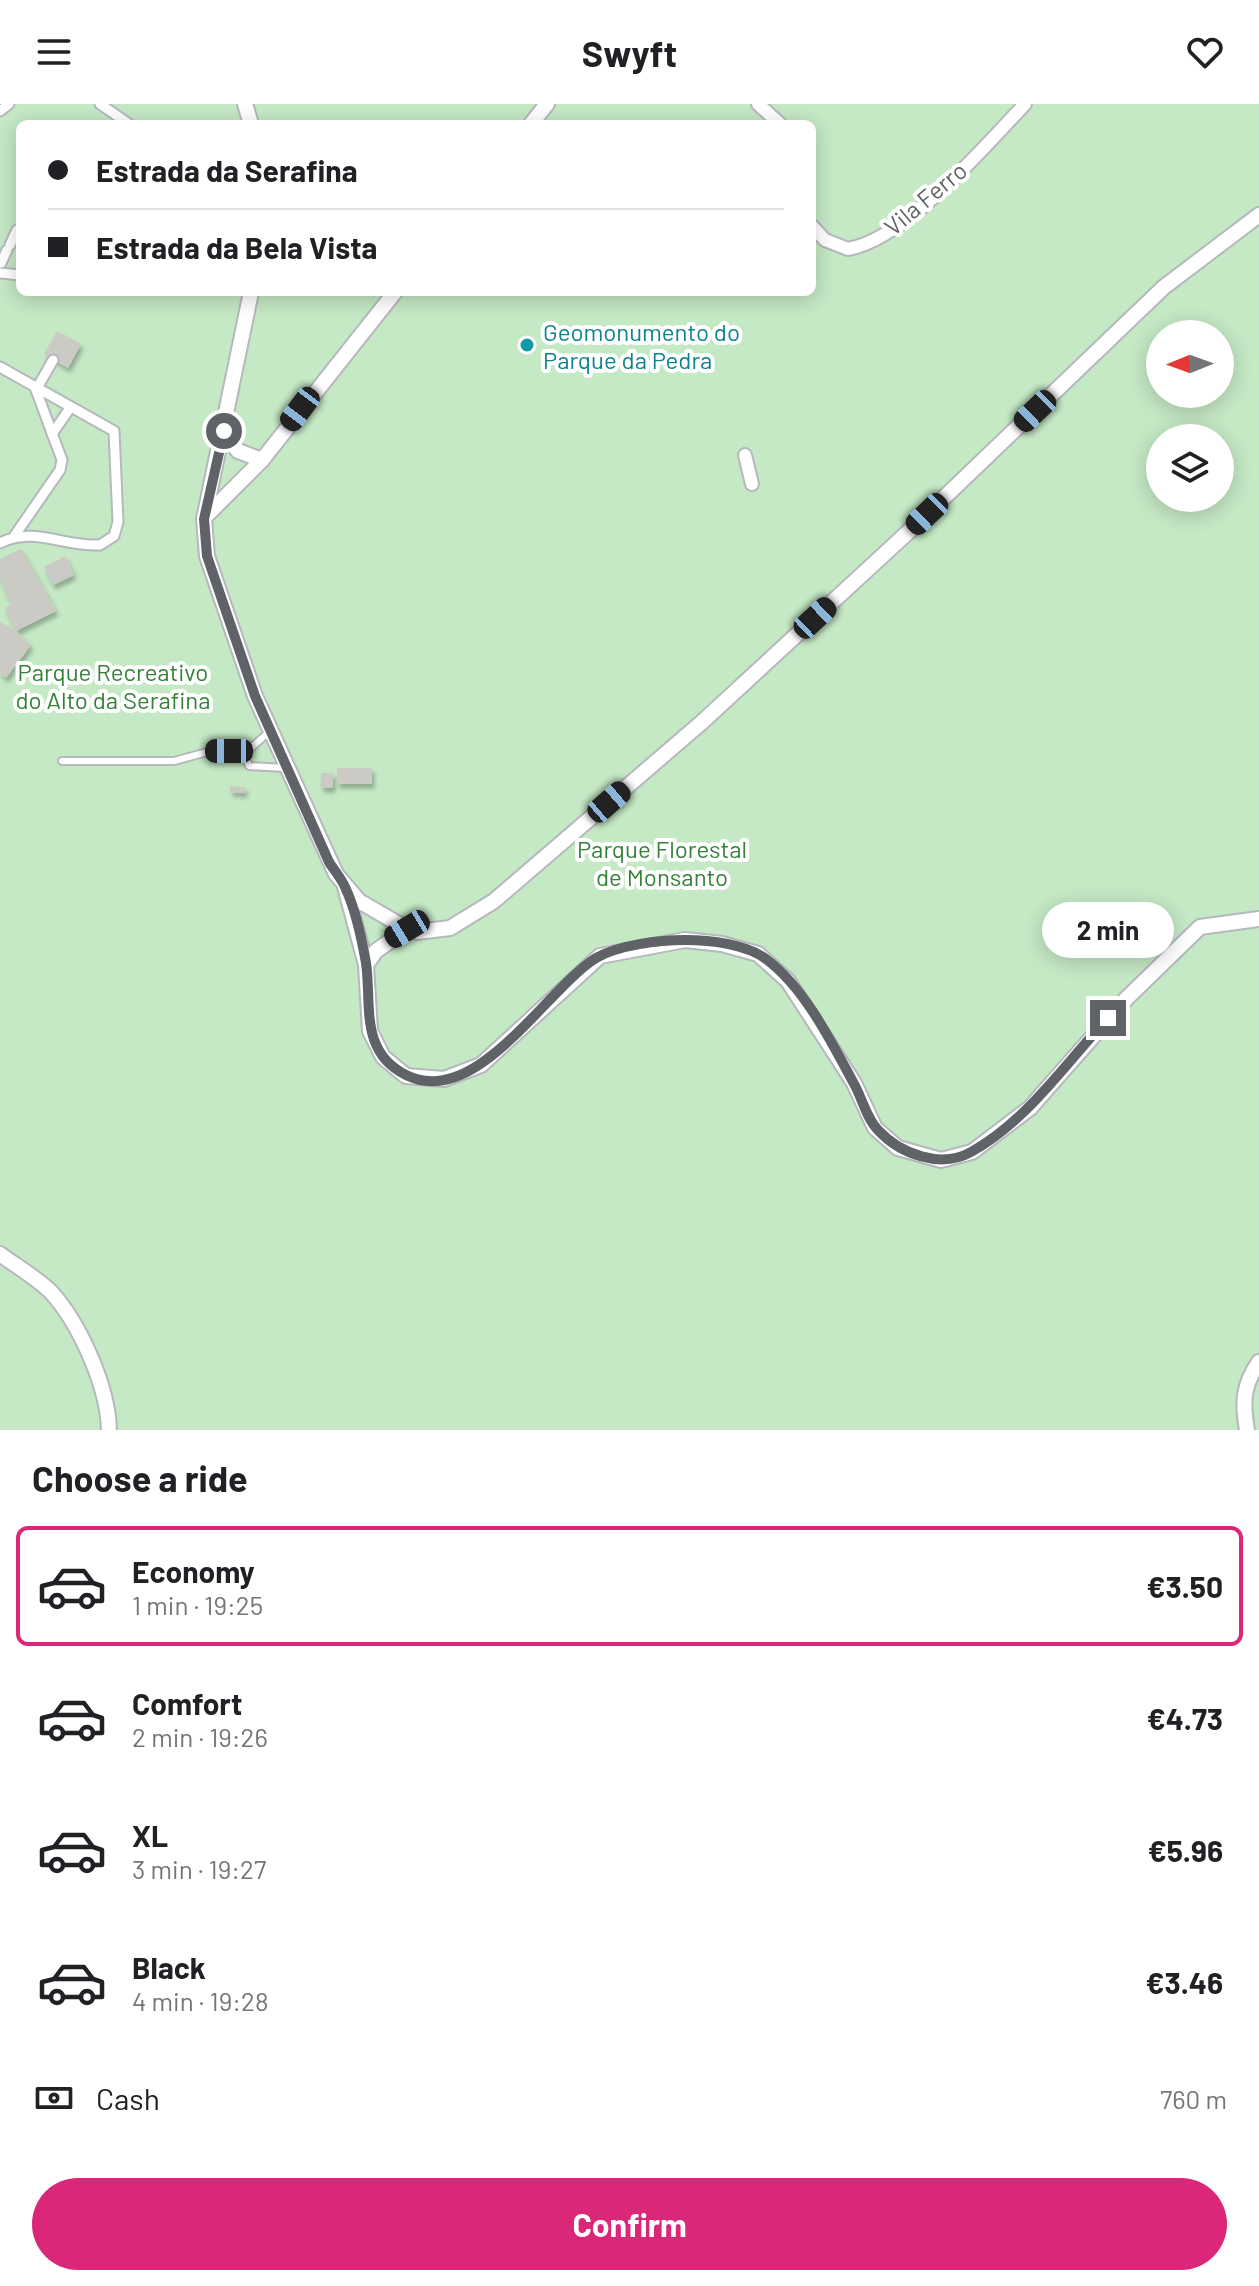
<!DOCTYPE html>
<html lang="en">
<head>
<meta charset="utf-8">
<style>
	body { margin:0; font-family:Barlow,sans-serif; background:#f2f2f2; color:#202124; height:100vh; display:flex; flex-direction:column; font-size:30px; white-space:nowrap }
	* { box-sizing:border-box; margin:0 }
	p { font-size:26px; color:#757577 }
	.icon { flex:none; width:44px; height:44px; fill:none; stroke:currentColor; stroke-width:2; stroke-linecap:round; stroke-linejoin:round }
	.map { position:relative; height:1326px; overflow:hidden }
	.side { display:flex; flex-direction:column; background:#fff; flex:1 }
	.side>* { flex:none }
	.hud { position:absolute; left:16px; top:16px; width:800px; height:176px; border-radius:12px; box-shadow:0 4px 20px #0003; display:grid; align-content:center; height:176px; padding:0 32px; background:#fff }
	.needle { width:52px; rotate:269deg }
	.buttons { position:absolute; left:1146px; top:216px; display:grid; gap:16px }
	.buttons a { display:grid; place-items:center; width:88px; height:88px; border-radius:50%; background:#fff; box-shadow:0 4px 20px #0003; font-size:40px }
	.end { position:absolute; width:36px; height:36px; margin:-18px; border:10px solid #5f6368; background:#fff; box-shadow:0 0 0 4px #fff }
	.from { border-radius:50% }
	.bubble { position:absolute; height:56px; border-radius:28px; background:#fff; box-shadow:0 4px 20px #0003; font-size:26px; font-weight:700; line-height:56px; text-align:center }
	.car { position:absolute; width:24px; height:48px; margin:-24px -12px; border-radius:10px; box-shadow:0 0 6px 2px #0007; background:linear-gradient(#222 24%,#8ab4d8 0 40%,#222 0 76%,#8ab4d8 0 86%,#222 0) }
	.hud b { display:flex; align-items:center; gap:28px; height:76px; font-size:30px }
	.hud b+b { border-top:2px solid #e0e0e0 }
	.hud i { width:20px; height:20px; background:#202124 }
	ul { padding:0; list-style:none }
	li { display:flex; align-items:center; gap:24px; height:120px; margin:0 16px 12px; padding:0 16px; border:4px solid transparent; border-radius:12px }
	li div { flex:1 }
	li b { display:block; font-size:30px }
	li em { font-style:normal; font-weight:700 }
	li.active { border-color:#db2777 }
	li>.icon { width:72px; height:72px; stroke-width:1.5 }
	h2 { padding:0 32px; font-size:36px; line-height:96px }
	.pay { display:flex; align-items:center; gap:20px; height:88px; padding:0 32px; font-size:30px }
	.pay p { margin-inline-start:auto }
	.primary-button { display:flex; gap:16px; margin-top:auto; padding:16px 32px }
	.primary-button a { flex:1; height:92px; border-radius:48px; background:#db2777; color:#fff; font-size:32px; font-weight:700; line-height:92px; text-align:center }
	header { display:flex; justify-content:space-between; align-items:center; height:104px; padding:0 32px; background:#fff; font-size:36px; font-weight:700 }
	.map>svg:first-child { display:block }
	.green { fill:#c5e8c5; fill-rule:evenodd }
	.building { fill:#cccac5; filter:url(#shadow) }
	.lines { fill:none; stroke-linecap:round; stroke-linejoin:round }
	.service-casing { stroke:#b5b8bc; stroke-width:10 }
	.pedestrian-casing { stroke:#b5b8bc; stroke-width:13 }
	.minor-casing { stroke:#b5b8bc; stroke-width:16 }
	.tertiary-casing { stroke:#b5b8bc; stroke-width:18 }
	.service { stroke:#fff; stroke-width:6 }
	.pedestrian { stroke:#fff; stroke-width:9 }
	.minor { stroke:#fff; stroke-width:12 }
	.tertiary { stroke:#fff; stroke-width:14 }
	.route { stroke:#5f6368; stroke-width:10 }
	.culture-dot { fill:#0f9aa8; stroke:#fff; stroke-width:3 }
	.labels { text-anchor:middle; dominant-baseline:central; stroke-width:8; stroke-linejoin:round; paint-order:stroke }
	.street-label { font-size:24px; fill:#5f6368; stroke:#fff }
	.culture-label { font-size:24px; fill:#0d838f; stroke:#fff; text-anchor:start }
	.park-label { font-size:24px; fill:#348238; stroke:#fff }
</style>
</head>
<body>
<header><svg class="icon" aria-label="menu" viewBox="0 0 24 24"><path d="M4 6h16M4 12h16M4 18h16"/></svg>Swyft<svg class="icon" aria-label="heart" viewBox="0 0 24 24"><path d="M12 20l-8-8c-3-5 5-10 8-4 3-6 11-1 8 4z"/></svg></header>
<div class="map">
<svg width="1259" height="1326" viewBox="0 0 1259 1326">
	<defs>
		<filter id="shadow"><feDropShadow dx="2.5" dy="4.5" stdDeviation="2" flood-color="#0004"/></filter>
	</defs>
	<rect width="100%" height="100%" fill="#f1efe8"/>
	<!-- green -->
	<path class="green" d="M0 0H1259V1326H0ZM20 20H812V188H20ZM1160 230H1220V290H1160ZM1160 334H1220V394H1160Z"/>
	<!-- building -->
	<g class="building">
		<polygon points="57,227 81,240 68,264 44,250"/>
		<polygon points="21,445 56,507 16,527 31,541 6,574 0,569 0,518 16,527 5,504 12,500 0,475 0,455"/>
		<polygon points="65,452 74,471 53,481 44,463"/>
		<rect x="337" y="664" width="35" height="16"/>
		<rect x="321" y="669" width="12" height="15"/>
		<polygon points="230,682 245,683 245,689 230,688"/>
	</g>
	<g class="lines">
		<defs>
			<g id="service">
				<polyline points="244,650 249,662 285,664"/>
				<polyline points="244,650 270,627"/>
				<polyline points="62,657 174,657 211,647 244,650"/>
			</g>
			<g id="pedestrian">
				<polyline points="100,0 129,20"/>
				<polyline points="0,7 9,0"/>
				<polyline points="10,141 17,126"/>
				<polyline points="1,159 7,146"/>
				<polyline points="0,169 20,171"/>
				<path d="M0 263 114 327 118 418 114 432 100 441C64 443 34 422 0 439"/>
				<polyline points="52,330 70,304"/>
				<polyline points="15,431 60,366 62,356 36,286 53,256"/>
			</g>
			<g id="minor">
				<polyline points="758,0 780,20"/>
				<path d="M812 122 825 136 848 145C906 135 984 43 1025 0"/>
				<polyline points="745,351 752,380"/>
			</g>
			<g id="tertiary">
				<polyline points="245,0 251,20"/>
				<polyline points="531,20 547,0"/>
				<polyline points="251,188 204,415 207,452 255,592 336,770 359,797 407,825 417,828 450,824 494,797 701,619 905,431 1164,183 1259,111"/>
				<polyline points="224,327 238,347 262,356"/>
				<polyline points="204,414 262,356 395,188"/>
				<polyline points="345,783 366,861 370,927 383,953 406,972 444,975 481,961 600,852 685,836 722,840 758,850 788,877 854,979 875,1024 898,1044 941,1056 972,1048 1030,1004 1126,895 1200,823 1259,815"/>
				<polyline points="366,861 376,847 407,825"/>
				<path d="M0 1150C16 1162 37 1174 51 1188 80 1220 108 1283 109 1326"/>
				<path d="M1247 1326C1242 1298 1243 1281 1259 1258"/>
			</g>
		</defs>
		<!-- service casing -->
		<use href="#service" class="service-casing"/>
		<!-- pedestrian casing -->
		<use href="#pedestrian" class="pedestrian-casing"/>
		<!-- minor casing -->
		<use href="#minor" class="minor-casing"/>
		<!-- tertiary casing -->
		<use href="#tertiary" class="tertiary-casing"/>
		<!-- service -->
		<use href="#service" class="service"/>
		<!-- pedestrian -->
		<use href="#pedestrian" class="pedestrian"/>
		<!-- minor -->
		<use href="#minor" class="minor"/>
		<!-- tertiary -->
		<use href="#tertiary" class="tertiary"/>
	</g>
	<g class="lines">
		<!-- route -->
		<path class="route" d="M224 327 204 415 207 452 255 592 329 758C334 766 341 774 345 783 355 804 362 836 366 859 372 900 359 948 406 971 476 1006 546 885 596 854 618 841 660 836 685 836 710 836 746 840 766 855 804 883 831 937 853 978 862 993 866 1014 878 1026 900 1050 941 1065 971 1048 1027 1017 1065 960 1108 914"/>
	</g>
	<!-- markers -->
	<circle class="culture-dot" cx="527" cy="241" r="8"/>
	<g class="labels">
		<!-- street labels -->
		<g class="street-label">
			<text transform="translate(925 94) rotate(-40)">Vila Ferro</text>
		</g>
		<!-- culture labels -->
		<g class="culture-label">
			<text x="543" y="227">Geomonumento do<tspan x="543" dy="28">Parque da Pedra</tspan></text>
		</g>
		<!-- park labels -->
		<g class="park-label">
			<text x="113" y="567">Parque Recreativo<tspan x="113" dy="28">do Alto da Serafina</tspan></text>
			<text x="662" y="744">Parque Florestal<tspan x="662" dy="28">de Monsanto</tspan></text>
		</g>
	</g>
</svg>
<div class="buttons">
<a><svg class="needle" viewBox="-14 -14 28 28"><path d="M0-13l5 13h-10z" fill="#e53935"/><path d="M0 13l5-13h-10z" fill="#757577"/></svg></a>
<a><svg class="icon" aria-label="layers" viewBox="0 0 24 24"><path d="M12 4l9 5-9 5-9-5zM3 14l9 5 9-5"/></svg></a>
</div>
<i class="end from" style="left:224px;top:327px"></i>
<i class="end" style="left:1108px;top:914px"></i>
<div class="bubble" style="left:1042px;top:798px;width:132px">2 min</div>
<i class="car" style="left:300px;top:305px;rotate:217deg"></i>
<i class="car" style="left:1035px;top:307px;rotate:226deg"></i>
<i class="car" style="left:927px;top:410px;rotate:226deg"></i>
<i class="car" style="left:815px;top:514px;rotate:47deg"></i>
<i class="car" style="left:229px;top:647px;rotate:270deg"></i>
<i class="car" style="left:609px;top:698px;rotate:49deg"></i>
<i class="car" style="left:407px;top:825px;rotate:239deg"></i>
<div class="hud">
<b><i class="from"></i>Estrada da Serafina</b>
<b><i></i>Estrada da Bela Vista</b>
</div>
</div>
<section class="side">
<h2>Choose a ride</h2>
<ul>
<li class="active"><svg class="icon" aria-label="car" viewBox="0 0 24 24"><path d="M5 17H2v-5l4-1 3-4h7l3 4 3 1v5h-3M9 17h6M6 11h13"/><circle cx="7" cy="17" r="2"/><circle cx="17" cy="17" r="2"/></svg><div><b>Economy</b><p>1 min · 19:25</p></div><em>€3.50</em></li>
<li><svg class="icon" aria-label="car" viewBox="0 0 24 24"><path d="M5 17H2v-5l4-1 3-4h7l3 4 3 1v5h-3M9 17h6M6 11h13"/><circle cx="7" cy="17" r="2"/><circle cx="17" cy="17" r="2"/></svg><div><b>Comfort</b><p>2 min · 19:26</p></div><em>€4.73</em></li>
<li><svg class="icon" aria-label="car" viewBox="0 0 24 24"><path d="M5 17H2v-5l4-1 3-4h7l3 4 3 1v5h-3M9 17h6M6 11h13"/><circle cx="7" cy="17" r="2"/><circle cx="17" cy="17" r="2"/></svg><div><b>XL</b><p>3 min · 19:27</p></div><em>€5.96</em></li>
<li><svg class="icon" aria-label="car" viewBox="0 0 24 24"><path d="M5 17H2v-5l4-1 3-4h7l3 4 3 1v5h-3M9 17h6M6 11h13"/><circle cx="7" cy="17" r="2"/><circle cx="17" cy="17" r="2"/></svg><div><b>Black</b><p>4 min · 19:28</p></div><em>€3.46</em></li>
</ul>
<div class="pay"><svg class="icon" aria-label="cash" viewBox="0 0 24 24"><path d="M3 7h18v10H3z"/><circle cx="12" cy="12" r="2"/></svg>Cash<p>760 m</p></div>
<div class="primary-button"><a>Confirm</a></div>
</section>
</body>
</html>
